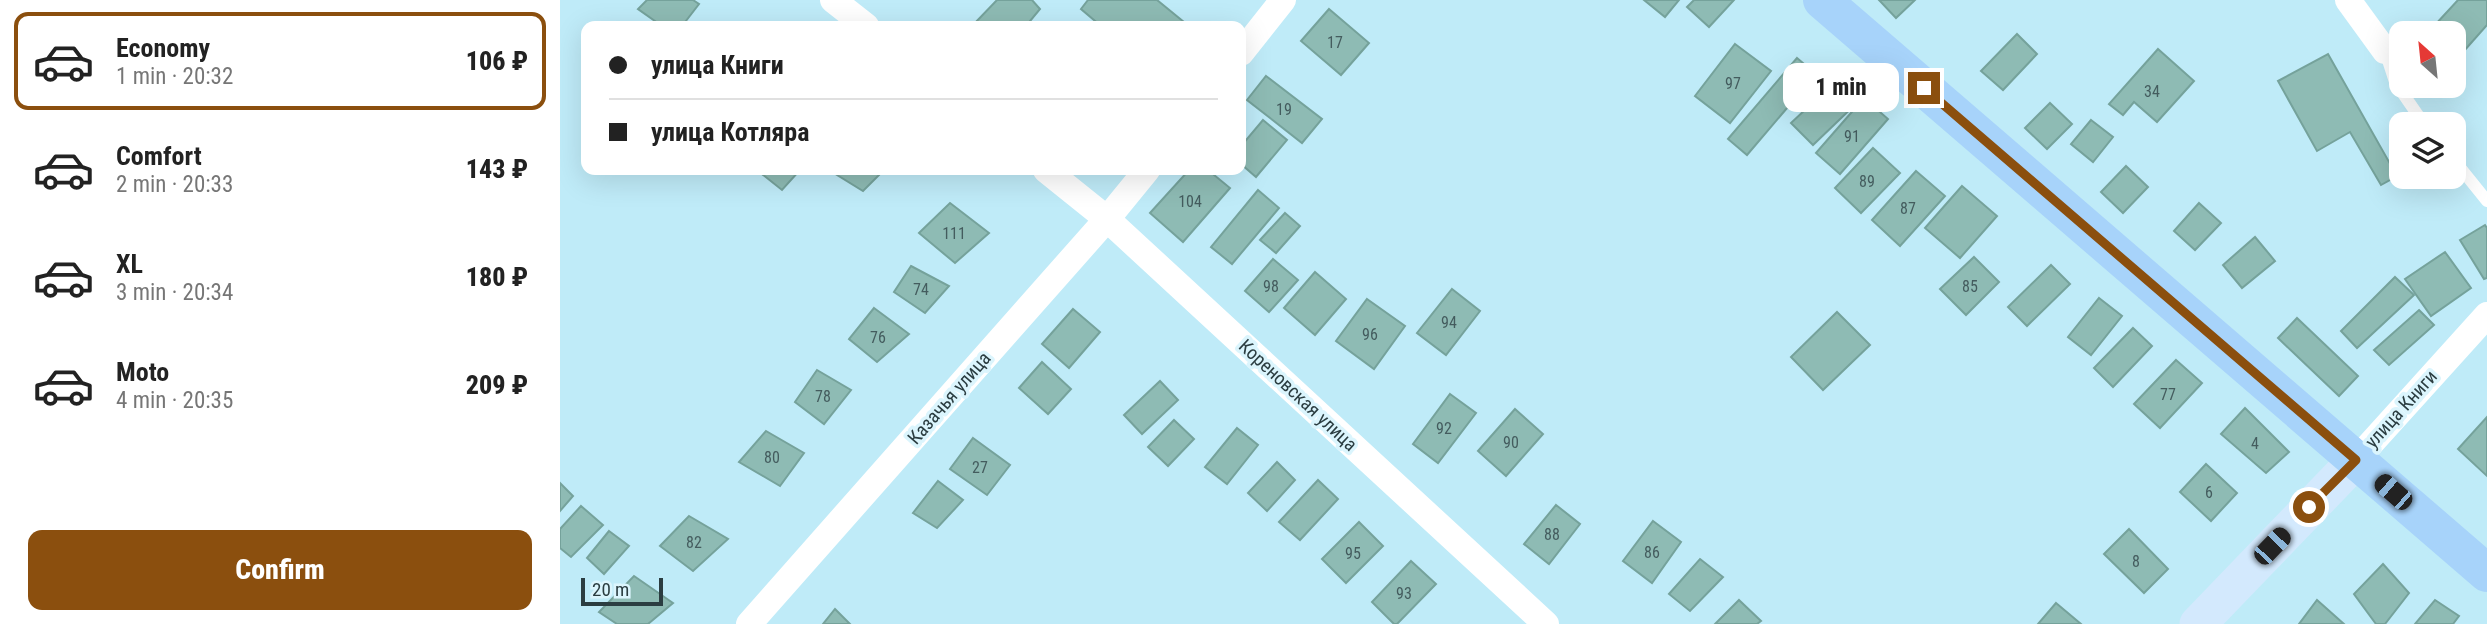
<!DOCTYPE html>
<html lang="en">
<head>
<meta charset="utf-8">
<style>
	body { margin:0; font-family:"Roboto Condensed",sans-serif; background:#f6f6f6; color:#222; height:100vh; display:flex; flex-direction:column; font-size:26px; white-space:nowrap }
	* { box-sizing:border-box; margin:0 }
	p { font-size:23px; color:#767676 }
	.icon { flex:none; width:38px; height:38px; fill:none; stroke:currentColor; stroke-width:2; stroke-linecap:round; stroke-linejoin:round }
	.map { position:relative; flex:1; overflow:hidden }
	.details { display:flex; flex-direction:column; background:#fff; width:560px }
	.details>* { flex:none }
	.banner { position:absolute; left:21px; top:21px; width:665px; height:154px; border-radius:14px; box-shadow:0 7px 28px #0002; display:grid; align-content:center; height:154px; padding:0 28px; background:#fff }
	.needle { width:46px; rotate:333deg }
	.tools { position:absolute; left:1829px; top:21px; display:grid; gap:14px }
	.tools a { display:grid; place-items:center; width:77px; height:77px; border-radius:14px; background:#fff; box-shadow:0 7px 28px #0002; font-size:35px }
	.scale { position:absolute; left:21px; bottom:18px; width:82px; box-sizing:border-box; padding-left:7px; border:4px solid #2b3d41; border-top:0; font-size:19px; line-height:24px; white-space:nowrap; color:#2b3d41; -webkit-text-stroke:5px #dbf5fd; paint-order:stroke }
	.end { position:absolute; width:32px; height:32px; margin:-16px; border:9px solid #8b4f0e; background:#fff; box-shadow:0 0 0 4px #fff }
	.from { border-radius:50% }
	.bubble { position:absolute; height:49px; border-radius:14px; background:#fff; box-shadow:0 7px 28px #0002; font-size:23px; font-weight:800; line-height:49px; text-align:center }
	.car { position:absolute; width:21px; height:42px; margin:-21px -10px; border-radius:9px; box-shadow:0 0 5px 2px #0007; background:linear-gradient(#222 24%,#8ab4d8 0 40%,#222 0 76%,#8ab4d8 0 86%,#222 0) }
	.banner b { display:flex; align-items:center; gap:24px; height:66px; font-size:26px }
	.banner b+b { border-top:2px solid #e0e0e0 }
	.banner i { width:18px; height:18px; background:#222 }
	ul { padding:12px 0 0; list-style:none }
	li { display:flex; align-items:center; gap:21px; height:98px; margin:0 14px 10px; padding:0 14px; border:4px solid transparent; border-radius:14px }
	li div { flex:1 }
	li b { display:block; font-size:26px }
	li em { font-style:normal; font-weight:800 }
	li.current { border-color:#8b4f0e }
	li>.icon { width:63px; height:63px; stroke-width:1.5 }
	.button { display:flex; gap:14px; margin-top:auto; padding:14px 28px }
	.button a { flex:1; height:80px; border-radius:14px; background:#8b4f0e; color:#fff; font-size:28px; font-weight:800; line-height:80px; text-align:center }
	main { display:flex; flex:1; min-height:0 }
	.map>svg:first-child { display:block }
	.building { fill:#8ebbb4; stroke:#75a29b; stroke-width:2 }
	.lines { fill:none; stroke-linecap:round; stroke-linejoin:round }
	.lane { stroke:#fff; stroke-width:12 }
	.street { stroke:#fff; stroke-width:26 }
	.secondary { stroke:#d3e9fd; stroke-width:37 }
	.primary { stroke:#a7d3fa; stroke-width:38 }
	.route { stroke:#8b4f0e; stroke-width:9 }
	.labels { text-anchor:middle; dominant-baseline:central; stroke-width:7; stroke-linejoin:round; paint-order:stroke }
	.number-label { font-size:16px; fill:#445c5e }
	.street-label { font-size:19px; fill:#2b3d41; stroke:#dbf5fd }
</style>
</head>
<body>
<main>
<section class="details">
<ul>
<li class="current"><svg class="icon" aria-label="car" viewBox="0 0 24 24"><path d="M5 17H2v-5l4-1 3-4h7l3 4 3 1v5h-3M9 17h6M6 11h13"/><circle cx="7" cy="17" r="2"/><circle cx="17" cy="17" r="2"/></svg><div><b>Economy</b><p>1 min · 20:32</p></div><em>106 ₽</em></li>
<li><svg class="icon" aria-label="car" viewBox="0 0 24 24"><path d="M5 17H2v-5l4-1 3-4h7l3 4 3 1v5h-3M9 17h6M6 11h13"/><circle cx="7" cy="17" r="2"/><circle cx="17" cy="17" r="2"/></svg><div><b>Comfort</b><p>2 min · 20:33</p></div><em>143 ₽</em></li>
<li><svg class="icon" aria-label="car" viewBox="0 0 24 24"><path d="M5 17H2v-5l4-1 3-4h7l3 4 3 1v5h-3M9 17h6M6 11h13"/><circle cx="7" cy="17" r="2"/><circle cx="17" cy="17" r="2"/></svg><div><b>XL</b><p>3 min · 20:34</p></div><em>180 ₽</em></li>
<li><svg class="icon" aria-label="car" viewBox="0 0 24 24"><path d="M5 17H2v-5l4-1 3-4h7l3 4 3 1v5h-3M9 17h6M6 11h13"/><circle cx="7" cy="17" r="2"/><circle cx="17" cy="17" r="2"/></svg><div><b>Moto</b><p>4 min · 20:35</p></div><em>209 ₽</em></li>
</ul>
<div class="button"><a>Confirm</a></div>
</section>
<div class="map">
<svg width="1927" height="624" viewBox="0 0 1927 624">
	<rect width="100%" height="100%" fill="#bfebf8"/>
	<!-- building -->
	<g class="building">
		<polygon points="87,0 133,0 139,4 122,26 102,26 78,9"/>
		<polygon points="437,0 472,0 480,9 466,26 412,26"/>
		<polygon points="528,0 597,0 624,22 620,26 541,26 521,9"/>
		<polygon points="1084,0 1119,0 1105,17"/>
		<polygon points="1134,0 1174,0 1149,27 1127,7"/>
		<polygon points="1319,0 1355,0 1336,18"/>
		<polygon points="1898,0 1927,0 1927,25 1904,51 1894,41 1894,33 1885,33 1875,25"/>
		<polygon points="769,9 809,43 781,75 741,41"/>
		<polygon points="1457,34 1477,54 1443,90 1421,71"/>
		<polygon points="1175,44 1211,71 1170,123 1135,96"/>
		<polygon points="1598,49 1634,81 1597,122 1574,102 1563,115 1549,104"/>
		<polygon points="1768,54 1837,176 1821,185 1790,132 1757,151 1718,81"/>
		<polygon points="1237,58 1256,74 1187,155 1168,139"/>
		<polygon points="706,76 762,119 742,143 687,100"/>
		<polygon points="1279,78 1300,100 1253,145 1231,123"/>
		<polygon points="1304,98 1328,119 1280,174 1256,153"/>
		<polygon points="1490,103 1512,124 1487,149 1465,128"/>
		<polygon points="703,120 727,140 696,177 681,164 681,146"/>
		<polygon points="1531,120 1553,137 1533,162 1511,144"/>
		<polygon points="1313,148 1340,173 1301,213 1275,188"/>
		<polygon points="1566,166 1588,187 1563,213 1541,192"/>
		<polygon points="197,170 240,170 222,190"/>
		<polygon points="269,170 324,170 303,191"/>
		<polygon points="629,170 648,170 670,188 623,242 590,213"/>
		<polygon points="1356,171 1385,196 1340,246 1312,220"/>
		<polygon points="1402,186 1437,216 1400,258 1365,228"/>
		<polygon points="698,190 719,208 672,264 651,247"/>
		<polygon points="390,203 429,233 395,263 359,233"/>
		<polygon points="1639,203 1661,223 1635,250 1614,231"/>
		<polygon points="725,213 740,226 716,253 700,240"/>
		<polygon points="1925,225 1927,228 1927,278 1924,279 1900,240"/>
		<polygon points="1695,237 1715,261 1682,288 1663,265"/>
		<polygon points="1885,252 1911,288 1871,316 1845,279"/>
		<polygon points="1414,257 1439,282 1406,315 1380,289"/>
		<polygon points="713,259 738,280 709,312 685,291"/>
		<polygon points="1491,265 1510,284 1467,326 1448,307"/>
		<polygon points="351,266 389,286 365,313 334,292"/>
		<polygon points="755,272 786,299 755,335 724,308"/>
		<polygon points="1835,277 1854,295 1797,348 1781,331"/>
		<polygon points="892,289 920,311 886,355 857,333"/>
		<polygon points="1539,298 1562,316 1531,355 1508,337"/>
		<polygon points="807,299 845,326 814,369 776,341"/>
		<polygon points="314,308 349,334 317,362 289,339"/>
		<polygon points="513,309 540,332 509,368 482,344"/>
		<polygon points="1859,310 1874,325 1829,365 1814,350"/>
		<polygon points="1277,312 1310,345 1263,390 1231,357"/>
		<polygon points="1737,318 1798,376 1779,396 1718,338"/>
		<polygon points="1573,328 1592,346 1553,387 1534,368"/>
		<polygon points="1616,360 1642,383 1600,428 1574,404"/>
		<polygon points="482,362 511,389 488,414 459,388"/>
		<polygon points="257,370 291,390 264,424 235,402"/>
		<polygon points="600,381 618,400 582,434 564,415"/>
		<polygon points="890,394 916,413 878,463 853,444"/>
		<polygon points="1685,408 1729,452 1706,473 1661,434"/>
		<polygon points="955,409 983,434 946,476 918,451"/>
		<polygon points="1927,417 1927,476 1898,449"/>
		<polygon points="614,420 634,439 608,466 588,447"/>
		<polygon points="677,428 698,445 667,484 645,467"/>
		<polygon points="206,431 244,453 220,486 179,462"/>
		<polygon points="413,438 450,465 427,495 390,469"/>
		<polygon points="717,462 735,480 707,511 688,493"/>
		<polygon points="1646,464 1677,493 1651,521 1620,492"/>
		<polygon points="758,480 778,499 740,540 719,522"/>
		<polygon points="378,481 403,500 377,528 353,513"/>
		<polygon points="0,483 13,496 0,511"/>
		<polygon points="996,505 1020,524 989,564 964,544"/>
		<polygon points="21,506 43,525 11,557 0,548 0,529"/>
		<polygon points="129,516 168,539 133,571 100,546"/>
		<polygon points="1093,521 1121,542 1092,583 1063,561"/>
		<polygon points="799,522 823,546 786,583 762,559"/>
		<polygon points="1569,529 1608,569 1584,593 1544,554"/>
		<polygon points="49,531 69,546 44,574 27,558"/>
		<polygon points="1140,559 1163,577 1130,611 1109,594"/>
		<polygon points="851,561 876,584 837,624 834,624 812,602"/>
		<polygon points="1823,564 1849,593 1825,624 1816,624 1794,594"/>
		<polygon points="74,576 113,603 88,624 57,624 39,612"/>
		<polygon points="1179,600 1201,621 1197,624 1155,624"/>
		<polygon points="1757,600 1784,624 1739,624"/>
		<polygon points="1875,600 1899,616 1893,624 1855,624"/>
		<polygon points="1496,603 1521,624 1478,624"/>
		<polygon points="275,609 290,624 263,624"/>
	</g>
	<g class="lines">
		<!-- lane -->
		<g class="lane">
			<polyline points="1825,51 1835,82 1864,124"/>
			<polyline points="1894,160 1927,201"/>
		</g>
		<!-- street -->
		<g class="street">
			<polyline points="273,0 306,26"/>
			<polyline points="1788,0 1825,51"/>
			<polyline points="681,53 723,0"/>
			<polyline points="486,170 547,219 986,624"/>
			<polyline points="1796,460 1927,315"/>
			<polyline points="189,624 547,219 587,170"/>
		</g>
		<!-- secondary -->
		<polyline class="secondary" points="1638,624 1796,460"/>
		<!-- primary -->
		<polyline class="primary" points="1262,0 1927,573"/>
	</g>
	<g class="lines">
		<!-- route -->
		<polyline class="route" points="1364,88 1796,460 1749,507"/>
	</g>
	<g class="labels">
		<!-- number labels -->
		<g class="number-label">
			<text x="775" y="42">17</text>
			<text x="1173" y="83">97</text>
			<text x="1592" y="91">34</text>
			<text x="724" y="109">19</text>
			<text x="1292" y="136">91</text>
			<text x="1307" y="181">89</text>
			<text x="630" y="201">104</text>
			<text x="1348" y="208">87</text>
			<text x="394" y="233">111</text>
			<text x="711" y="286">98</text>
			<text x="1410" y="286">85</text>
			<text x="361" y="289">74</text>
			<text x="889" y="322">94</text>
			<text x="810" y="334">96</text>
			<text x="318" y="337">76</text>
			<text x="1608" y="394">77</text>
			<text x="263" y="396">78</text>
			<text x="884" y="428">92</text>
			<text x="951" y="442">90</text>
			<text x="1695" y="443">4</text>
			<text x="212" y="457">80</text>
			<text x="420" y="467">27</text>
			<text x="1649" y="492">6</text>
			<text x="992" y="534">88</text>
			<text x="134" y="542">82</text>
			<text x="1092" y="552">86</text>
			<text x="793" y="553">95</text>
			<text x="1576" y="561">8</text>
			<text x="844" y="593">93</text>
		</g>
		<!-- street labels -->
		<g class="street-label">
			<text transform="translate(738 395) rotate(43)">Кореновская улица</text>
			<text transform="translate(389 398) rotate(-49)">Казачья улица</text>
			<text transform="translate(1841 409) rotate(-48)">улица Книги</text>
		</g>
	</g>
</svg>
<div class="tools">
<a><svg class="needle" viewBox="-14 -14 28 28"><path d="M0-13l5 13h-10z" fill="#e53935"/><path d="M0 13l5-13h-10z" fill="#767676"/></svg></a>
<a><svg class="icon" aria-label="layers" viewBox="0 0 24 24"><path d="M12 4l9 5-9 5-9-5zM3 14l9 5 9-5"/></svg></a>
</div>
<div class="scale">20 m</div>
<i class="end from" style="left:1749px;top:507px"></i>
<i class="end" style="left:1364px;top:88px"></i>
<div class="bubble" style="left:1223px;top:63px;width:116px">1 min</div>
<i class="car" style="left:1833px;top:492px;rotate:311deg"></i>
<i class="car" style="left:1712px;top:546px;rotate:44deg"></i>
<div class="banner">
<b><i class="from"></i>улица Книги</b>
<b><i></i>улица Котляра</b>
</div>
</div>
</main>
</body>
</html>
